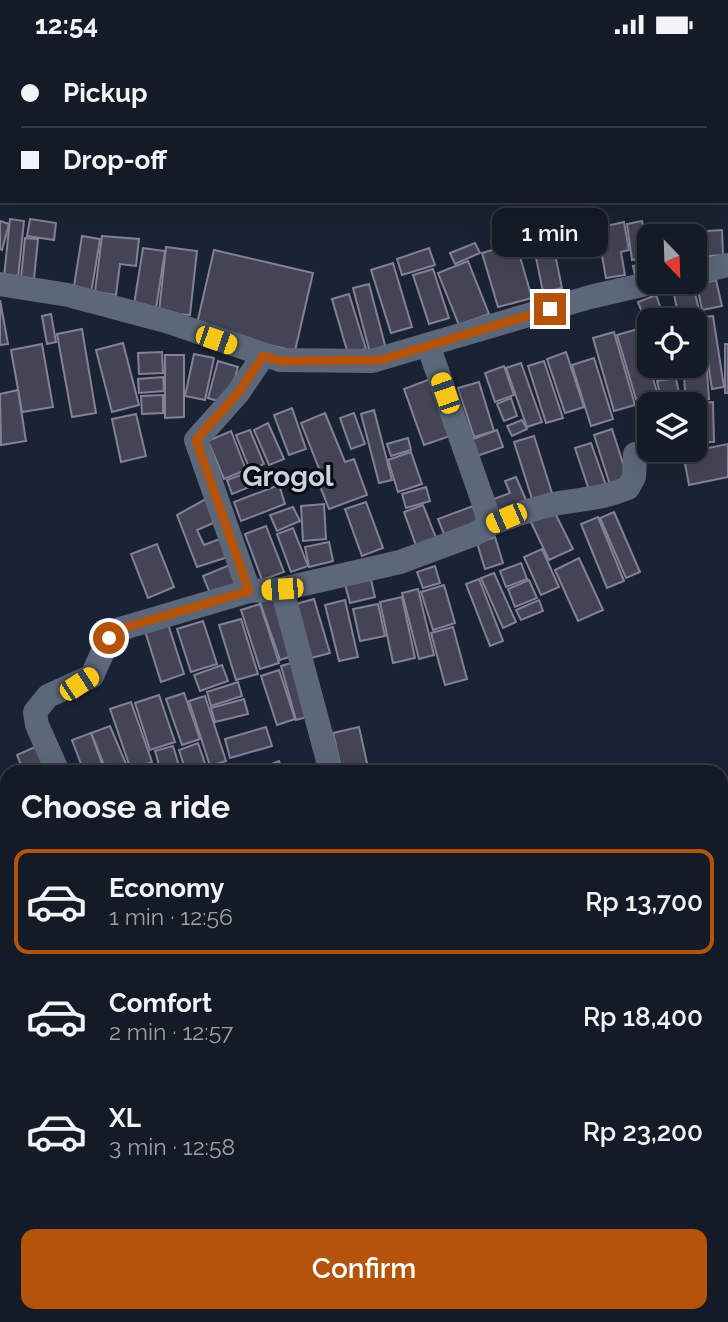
<!DOCTYPE html>
<html lang="en">
<head>
<meta charset="utf-8">
<style>
	body { margin:0; font-family:Raleway,sans-serif; background:#1d232e; color:#f1f3f6; height:100vh; display:flex; flex-direction:column; font-size:26px; white-space:nowrap }
	* { box-sizing:border-box; margin:0 }
	p { font-size:23px; color:#9da1a7 }
	.icon { flex:none; width:38px; height:38px; fill:none; stroke:currentColor; stroke-width:2; stroke-linecap:round; stroke-linejoin:round }
	.map { position:relative; flex:1; overflow:hidden }
	.drawer { position:absolute; left:0px; top:716px; width:728px; height:558px; display:flex; flex-direction:column; background:#141a26; border-radius:21px 21px 0 0; box-shadow:0 7px 28px #0002,0 0 0 2px #333843 }
	.drawer>* { flex:none }
	.top-card { position:absolute; left:0px; top:0px; width:728px; height:154px; box-shadow:0 7px 28px #0002,0 0 0 2px #333843; display:grid; align-content:center; height:154px; padding:0 21px; background:#141a26 }
	.needle { width:46px; rotate:157deg }
	.tools { position:absolute; left:637px; top:175px; display:grid; gap:14px }
	.tools a { display:grid; place-items:center; width:70px; height:70px; border-radius:14px; background:#141a26; box-shadow:0 7px 28px #0002,0 0 0 2px #333843; font-size:35px }
	.end { position:absolute; width:32px; height:32px; margin:-16px; border:9px solid #b45309; background:#fff; box-shadow:0 0 0 4px #fff }
	.from { border-radius:50% }
	.bubble { position:absolute; height:49px; border-radius:14px; background:#141a26; box-shadow:0 7px 28px #0002,0 0 0 2px #333843; font-size:23px; font-weight:600; line-height:49px; text-align:center }
	.car { position:absolute; width:21px; height:42px; margin:-21px -10px; border-radius:9px; box-shadow:0 0 5px 2px #0007; background:linear-gradient(#f5c518 24%,#345 0 40%,#f5c518 0 76%,#345 0 86%,#f5c518 0) }
	.top-card b { display:flex; align-items:center; gap:24px; height:66px; font-size:26px }
	.top-card b+b { border-top:2px solid #333843 }
	.top-card i { width:18px; height:18px; background:#f1f3f6 }
	ul { padding:0; list-style:none }
	li { display:flex; align-items:center; gap:21px; height:105px; margin:0 14px 10px; padding:0 7px; border:4px solid transparent; border-radius:14px }
	li div { flex:1 }
	li b { display:block; font-size:26px }
	li em { font-style:normal; font-weight:600 }
	li.current { border-color:#b45309 }
	li>.icon { width:63px; height:63px; stroke-width:1.5 }
	h2 { padding:0 21px; font-size:32px; line-height:84px }
	.cta { display:flex; gap:14px; margin-top:auto; padding:14px 21px }
	.cta a { flex:1; height:80px; border-radius:14px; background:#b45309; color:#fff; font-size:28px; font-weight:600; line-height:80px; text-align:center }
	.status { display:flex; justify-content:space-between; align-items:center; height:49px; padding:0 35px; background:#141a26; direction:ltr }
	.status svg { height:19px; fill:currentColor }
	.map>svg:first-child { display:block }
	.lines { fill:none; stroke-linecap:round; stroke-linejoin:round }
	.stream { stroke:#3f474b; stroke-width:7 }
	.building { fill:#454457; stroke:#828197; stroke-width:2 }
	.street { stroke:#5c677a; stroke-width:24 }
	.route { stroke:#b45309; stroke-width:9 }
	.labels { text-anchor:middle; dominant-baseline:central; stroke-width:6; stroke-linejoin:round; paint-order:stroke }
	.quarter-label { font-size:28px; font-weight:bold; fill:#ccd2dd; stroke:#080d13 }
</style>
</head>
<body>
<div class="status"><b>12:54</b><svg viewBox="0 0 49 12"><path d="M0 12V9h3v3zM5 12V6h3v6zM10 12V3h3v9zM15 12V0h3v12zM26 1h20v11H26zM47 4h2v5h-2z"/></svg></div>
<div class="map">
<svg width="728" height="1273" viewBox="0 0 728 1273">
	<rect width="100%" height="100%" fill="#1a2333"/>
	<g class="lines">
		<!-- stream -->
		<g class="stream">
			<polyline points="721,791 728,790"/>
			<polyline points="0,1080 7,1076"/>
		</g>
	</g>
	<!-- building -->
	<g class="building">
		<polygon points="10,170 24,172 18,229 4,228"/>
		<polygon points="30,170 56,174 54,191 27,187"/>
		<polygon points="0,172 9,175 2,201 0,200"/>
		<polygon points="642,172 648,208 632,211 627,175"/>
		<polygon points="624,173 629,201 621,203 625,226 606,229 597,179"/>
		<polygon points="722,181 723,206 695,208 693,183"/>
		<polygon points="82,187 100,190 91,245 73,243"/>
		<polygon points="102,187 139,190 136,217 120,215 116,246 95,243"/>
		<polygon points="25,189 38,190 34,230 21,229"/>
		<polygon points="475,194 480,204 455,215 450,204"/>
		<polygon points="516,194 532,249 498,258 482,204"/>
		<polygon points="553,195 562,239 543,243 534,199"/>
		<polygon points="166,198 197,202 190,266 159,263"/>
		<polygon points="143,199 165,202 155,266 133,262"/>
		<polygon points="429,199 435,216 402,226 397,210"/>
		<polygon points="214,201 313,224 295,302 196,279"/>
		<polygon points="468,212 489,265 459,276 438,224"/>
		<polygon points="649,213 649,228 636,230 633,217"/>
		<polygon points="393,214 412,278 391,284 371,221"/>
		<polygon points="433,220 449,269 429,275 413,226"/>
		<polygon points="716,231 722,257 702,261 697,236"/>
		<polygon points="369,235 386,300 370,304 353,239"/>
		<polygon points="693,236 699,261 678,266 673,240"/>
		<polygon points="349,245 366,300 348,305 332,250"/>
		<polygon points="656,246 665,271 649,271 649,281 638,253"/>
		<polygon points="0,251 8,295 0,296"/>
		<polygon points="51,265 56,293 47,295 42,267"/>
		<polygon points="713,267 724,338 712,340 701,268"/>
		<polygon points="82,280 96,364 72,368 57,285"/>
		<polygon points="638,280 657,343 636,350 617,286"/>
		<polygon points="614,283 635,356 614,362 593,289"/>
		<polygon points="123,294 139,356 112,363 96,301"/>
		<polygon points="42,295 53,358 22,363 11,301"/>
		<rect x="725" y="295" width="3" height="49"/>
		<polygon points="162,303 163,324 139,325 138,304"/>
		<polygon points="566,303 584,358 565,364 547,310"/>
		<polygon points="194,305 214,309 205,351 185,347"/>
		<polygon points="165,306 184,306 184,368 165,369"/>
		<polygon points="706,308 709,350 686,352 683,317 695,317 695,309"/>
		<polygon points="594,309 613,370 591,377 572,316"/>
		<polygon points="218,312 238,318 227,355 208,349"/>
		<polygon points="544,312 563,369 546,374 528,317"/>
		<polygon points="521,314 542,373 527,378 506,319"/>
		<polygon points="504,317 514,346 495,353 485,324"/>
		<polygon points="654,317 671,317 672,322 655,325"/>
		<polygon points="163,328 164,342 139,344 138,330"/>
		<polygon points="433,329 453,386 424,396 404,340"/>
		<polygon points="676,329 681,355 662,355 657,332"/>
		<polygon points="479,333 494,382 474,388 458,339"/>
		<polygon points="18,341 26,392 1,396 0,345"/>
		<polygon points="163,346 163,364 142,365 141,347"/>
		<polygon points="511,349 517,367 504,372 497,355"/>
		<polygon points="713,353 714,393 695,393 695,355 688,354"/>
		<polygon points="292,359 306,400 289,406 274,366"/>
		<polygon points="374,361 392,431 379,434 361,365"/>
		<polygon points="325,364 345,413 354,410 367,446 329,460 315,424 320,422 301,374"/>
		<polygon points="354,364 365,395 351,400 340,369"/>
		<polygon points="136,365 146,407 121,413 112,370"/>
		<polygon points="522,371 527,380 512,387 507,377"/>
		<polygon points="268,374 284,410 269,416 254,381"/>
		<polygon points="612,380 630,436 612,442 594,386"/>
		<polygon points="250,381 264,415 250,421 236,386"/>
		<polygon points="497,381 503,398 474,408 468,392"/>
		<polygon points="231,382 246,421 224,430 208,392"/>
		<polygon points="534,387 552,444 532,450 514,393"/>
		<polygon points="408,389 411,401 391,407 387,395"/>
		<polygon points="591,394 608,442 591,447 575,399"/>
		<polygon points="728,395 728,428 689,436 683,404"/>
		<polygon points="411,403 422,435 398,443 388,411"/>
		<polygon points="246,424 252,437 232,445 227,431"/>
		<polygon points="516,428 526,451 496,464 491,451 510,444 505,432"/>
		<polygon points="279,436 285,455 241,472 234,453"/>
		<polygon points="426,438 430,452 406,459 402,445"/>
		<polygon points="206,450 216,473 197,481 204,496 227,487 234,506 197,518 177,466"/>
		<polygon points="366,453 383,499 362,507 345,460"/>
		<polygon points="324,455 326,490 303,492 301,457"/>
		<polygon points="423,456 438,494 418,502 404,463"/>
		<polygon points="473,457 478,473 444,485 438,470"/>
		<polygon points="293,458 300,472 277,482 270,466"/>
		<polygon points="552,458 573,500 549,511 529,469"/>
		<polygon points="614,463 640,523 626,529 600,469"/>
		<polygon points="598,468 624,532 607,539 581,475"/>
		<polygon points="266,477 284,523 262,531 245,485"/>
		<polygon points="293,479 308,517 291,523 277,485"/>
		<polygon points="495,488 503,514 485,520 477,494"/>
		<polygon points="329,493 333,512 309,518 305,498"/>
		<polygon points="157,495 174,538 148,549 131,505"/>
		<polygon points="542,500 559,538 541,546 524,508"/>
		<polygon points="579,509 603,561 578,572 555,521"/>
		<polygon points="521,514 527,530 506,538 500,522"/>
		<polygon points="232,515 240,535 211,547 203,527"/>
		<polygon points="435,517 440,534 423,539 417,523"/>
		<polygon points="369,522 375,548 350,554 343,528"/>
		<polygon points="494,524 516,573 503,579 481,529"/>
		<polygon points="479,530 503,592 490,597 466,535"/>
		<polygon points="529,531 537,549 515,558 508,540"/>
		<polygon points="444,536 455,574 433,581 421,543"/>
		<polygon points="418,540 434,606 419,610 402,544"/>
		<polygon points="276,548 295,606 280,611 260,553"/>
		<polygon points="402,548 415,609 393,614 380,553"/>
		<polygon points="314,550 330,604 307,610 292,556"/>
		<polygon points="345,551 358,608 339,612 325,556"/>
		<polygon points="539,551 543,562 521,571 516,561"/>
		<polygon points="260,555 279,614 260,620 241,561"/>
		<polygon points="378,555 385,587 360,592 353,560"/>
		<polygon points="241,570 258,625 236,631 219,576"/>
		<polygon points="203,572 217,615 191,623 177,580"/>
		<polygon points="168,575 184,625 161,633 145,582"/>
		<polygon points="453,578 467,630 445,636 431,584"/>
		<polygon points="298,612 314,666 296,671 281,617"/>
		<polygon points="222,616 228,632 200,642 194,626"/>
		<polygon points="279,621 295,670 277,676 261,627"/>
		<polygon points="238,633 242,647 211,657 207,643"/>
		<polygon points="184,644 200,690 182,696 166,650"/>
		<polygon points="159,646 175,693 150,701 135,654"/>
		<polygon points="205,647 226,712 210,717 189,652"/>
		<polygon points="244,650 248,665 215,673 211,659"/>
		<polygon points="131,653 152,713 131,721 110,660"/>
		<polygon points="110,677 129,722 128,723 107,723 91,684"/>
		<polygon points="266,678 272,697 230,709 225,690"/>
		<polygon points="359,678 369,723 342,723 333,684"/>
		<polygon points="91,684 105,723 84,723 72,691"/>
		<polygon points="198,694 208,723 186,723 179,701"/>
		<polygon points="37,697 48,723 24,723 17,706"/>
		<polygon points="173,697 181,723 161,723 155,702"/>
		<polygon points="279,712 283,723 251,723"/>
		<polygon points="155,716 157,723 133,723 133,722"/>
		<polygon points="721,821 724,821 726,870 721,870"/>
		<polygon points="721,953 728,954 728,983 721,983"/>
		<polygon points="721,1000 728,1001 727,1031 721,1031"/>
		<rect x="721" y="1120" width="7" height="15"/>
		<polygon points="0,1137 7,1140 6,1162 0,1159"/>
		<polygon points="721,1139 728,1139 727,1156 721,1155"/>
		<polygon points="4,1214 7,1214 7,1244 3,1244"/>
		<polygon points="723,1216 728,1216 728,1243 722,1243"/>
		<polygon points="721,1257 722,1273 704,1273 704,1267 721,1267"/>
		<polygon points="533,1267 575,1267 574,1273 532,1273"/>
		<polygon points="647,1267 677,1267 677,1273 646,1273"/>
		<polygon points="684,1267 701,1267 700,1273 684,1273"/>
	</g>
	<g class="lines">
		<!-- street -->
		<g class="street">
			<polyline points="695,224 728,216"/>
			<polyline points="0,235 68,246 169,273 280,311 372,312 590,248 655,233"/>
			<path d="M491 475C514 466 535 459 559 454 587 449 601 450 628 439L634 428 635 405"/>
			<polyline points="282,540 331,723"/>
			<polyline points="249,542 196,391 238,344 263,307"/>
			<polyline points="58,723 37,676 35,663 48,647 92,627 109,589 120,580 249,542 282,540 400,513 475,485 491,475 428,296"/>
			<polyline points="721,887 728,887"/>
			<polyline points="721,928 728,928"/>
			<polyline points="721,1055 728,1055"/>
			<polyline points="0,1182 7,1181"/>
			<polyline points="721,1189 728,1189"/>
			<polyline points="0,1262 7,1263"/>
			<polyline points="95,1267 213,1273"/>
			<polyline points="347,1269 427,1273"/>
			<polyline points="480,1273 480,1267"/>
			<polyline points="623,1273 623,1267"/>
		</g>
	</g>
	<g class="lines">
		<!-- route -->
		<polyline class="route" points="109,589 120,580 249,542 196,391 238,344 263,307 280,312 381,311 550,260"/>
	</g>
	<g class="labels">
		<!-- quarter labels -->
		<g class="quarter-label">
			<text x="288" y="427">Grogol</text>
		</g>
	</g>
</svg>
<div class="tools">
<a><svg class="needle" viewBox="-14 -14 28 28"><path d="M0-13l5 13h-10z" fill="#e53935"/><path d="M0 13l5-13h-10z" fill="#9da1a7"/></svg></a>
<a><svg class="icon" aria-label="locate" viewBox="0 0 24 24"><circle cx="12" cy="12" r="6"/><path d="M12 2v4M12 18v4M2 12h4M18 12h4"/></svg></a>
<a><svg class="icon" aria-label="layers" viewBox="0 0 24 24"><path d="M12 4l9 5-9 5-9-5zM3 14l9 5 9-5"/></svg></a>
</div>
<i class="end from" style="left:109px;top:589px"></i>
<i class="end" style="left:550px;top:260px"></i>
<div class="bubble" style="left:492px;top:159px;width:116px">1 min</div>
<i class="car" style="left:216px;top:291px;rotate:109deg"></i>
<i class="car" style="left:445px;top:344px;rotate:341deg"></i>
<i class="car" style="left:506px;top:469px;rotate:247deg"></i>
<i class="car" style="left:282px;top:540px;rotate:266deg"></i>
<i class="car" style="left:79px;top:635px;rotate:57deg"></i>
<div class="top-card">
<b><i class="from"></i>Pickup</b>
<b><i></i>Drop-off</b>
</div>
<section class="drawer">
<h2>Choose a ride</h2>
<ul>
<li class="current"><svg class="icon" aria-label="car" viewBox="0 0 24 24"><path d="M5 17H2v-5l4-1 3-4h7l3 4 3 1v5h-3M9 17h6M6 11h13"/><circle cx="7" cy="17" r="2"/><circle cx="17" cy="17" r="2"/></svg><div><b>Economy</b><p>1 min · 12:56</p></div><em>Rp 13,700</em></li>
<li><svg class="icon" aria-label="car" viewBox="0 0 24 24"><path d="M5 17H2v-5l4-1 3-4h7l3 4 3 1v5h-3M9 17h6M6 11h13"/><circle cx="7" cy="17" r="2"/><circle cx="17" cy="17" r="2"/></svg><div><b>Comfort</b><p>2 min · 12:57</p></div><em>Rp 18,400</em></li>
<li><svg class="icon" aria-label="car" viewBox="0 0 24 24"><path d="M5 17H2v-5l4-1 3-4h7l3 4 3 1v5h-3M9 17h6M6 11h13"/><circle cx="7" cy="17" r="2"/><circle cx="17" cy="17" r="2"/></svg><div><b>XL</b><p>3 min · 12:58</p></div><em>Rp 23,200</em></li>
</ul>
<div class="cta"><a>Confirm</a></div>
</section>
</div>
</body>
</html>
